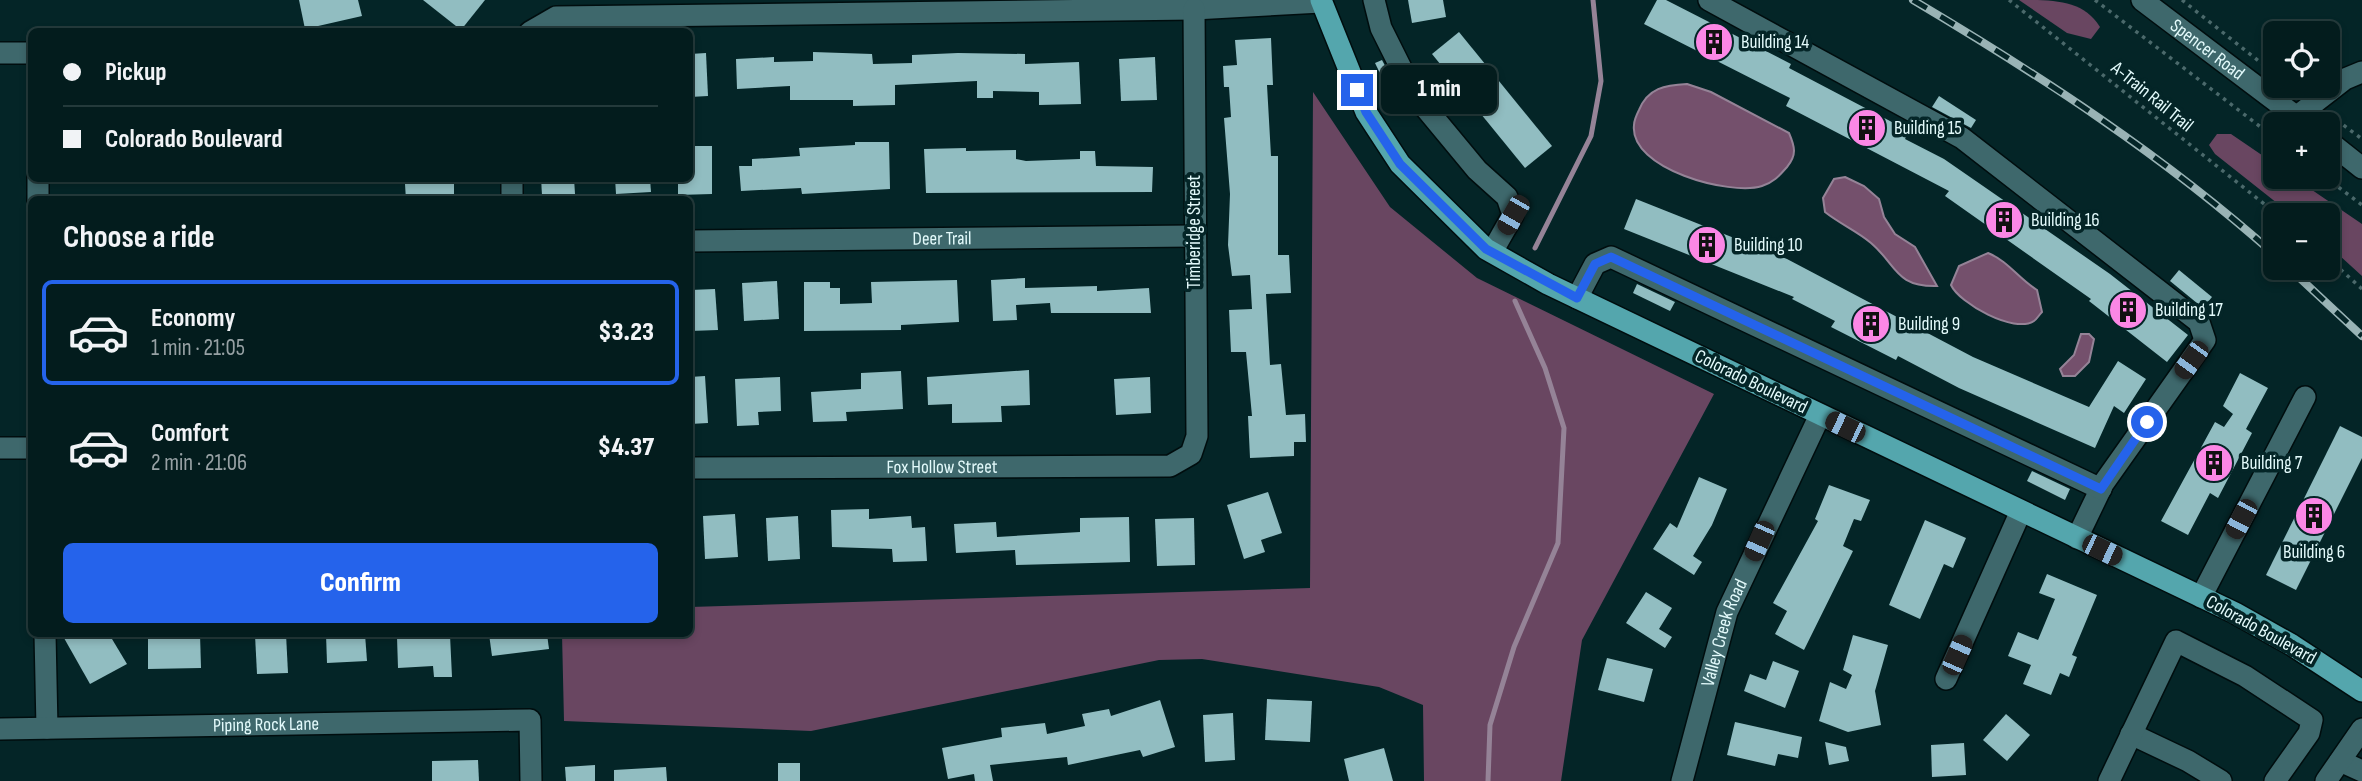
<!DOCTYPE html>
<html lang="en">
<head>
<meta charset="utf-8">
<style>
	body { margin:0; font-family:"Sofia Sans Condensed",sans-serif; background:#0d2526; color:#f1f3f6; height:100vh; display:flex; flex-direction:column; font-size:26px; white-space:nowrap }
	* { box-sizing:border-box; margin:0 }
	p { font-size:23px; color:#97a1a4 }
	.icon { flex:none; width:38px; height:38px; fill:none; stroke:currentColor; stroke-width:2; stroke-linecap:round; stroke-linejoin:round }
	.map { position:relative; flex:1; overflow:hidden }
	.panel { position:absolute; left:28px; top:196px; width:665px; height:441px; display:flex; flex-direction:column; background:#031c1d; border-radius:10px; box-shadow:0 4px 10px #0003,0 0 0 2px #243a3b }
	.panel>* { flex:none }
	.guide { position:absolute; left:28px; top:28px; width:665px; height:154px; border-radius:10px; box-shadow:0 4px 10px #0003,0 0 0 2px #243a3b; display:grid; align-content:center; height:154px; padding:0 35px; background:#031c1d }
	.tools { position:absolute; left:2263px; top:21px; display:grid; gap:14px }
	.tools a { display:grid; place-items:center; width:77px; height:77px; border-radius:10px; background:#031c1d; box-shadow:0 4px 10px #0003,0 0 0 2px #243a3b; font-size:35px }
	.end { position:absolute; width:32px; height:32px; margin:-16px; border:9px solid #2563eb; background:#fff; box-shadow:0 0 0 4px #fff }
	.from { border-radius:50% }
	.bubble { position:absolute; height:49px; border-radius:10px; background:#031c1d; box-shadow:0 4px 10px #0003,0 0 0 2px #243a3b; font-size:23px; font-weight:800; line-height:49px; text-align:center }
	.car { position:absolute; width:21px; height:42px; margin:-21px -10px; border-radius:9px; box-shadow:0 0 5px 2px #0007; background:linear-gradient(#222 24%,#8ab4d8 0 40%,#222 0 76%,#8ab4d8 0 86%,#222 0) }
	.guide b { display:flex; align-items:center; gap:24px; height:66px; font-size:26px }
	.guide b+b { border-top:2px solid #243a3b }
	.guide i { width:18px; height:18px; background:#f1f3f6 }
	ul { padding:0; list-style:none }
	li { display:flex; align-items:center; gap:21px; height:105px; margin:0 14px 10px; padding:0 21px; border:4px solid transparent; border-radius:10px }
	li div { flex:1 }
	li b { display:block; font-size:26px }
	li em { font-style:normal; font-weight:800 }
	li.current { border-color:#2563eb }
	li>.icon { width:63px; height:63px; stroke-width:1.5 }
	h2 { padding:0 35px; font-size:32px; line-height:84px }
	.action { display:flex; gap:14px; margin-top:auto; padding:14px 35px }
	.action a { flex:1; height:80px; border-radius:10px; background:#2563eb; color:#fff; font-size:28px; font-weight:800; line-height:80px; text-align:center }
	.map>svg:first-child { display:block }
	.forest { fill:#694661 }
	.water { fill:#74506c; stroke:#958397; stroke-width:2 }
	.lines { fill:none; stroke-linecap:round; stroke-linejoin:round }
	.stream { stroke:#958397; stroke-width:5 }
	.building { fill:#91bdc1 }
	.minor-casing { stroke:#000d0e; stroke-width:24 }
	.major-casing { stroke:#000d0e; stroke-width:24 }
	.path { stroke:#4b696b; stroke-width:3.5; stroke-dasharray:3.5 5; stroke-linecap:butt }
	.minor { stroke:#3e686c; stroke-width:21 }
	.major { stroke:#54a6ad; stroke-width:21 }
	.rail-casing { stroke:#99b3b5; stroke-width:8 }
	.rail { stroke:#042527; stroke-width:5; stroke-dasharray:16; stroke-linecap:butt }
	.route { stroke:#2563eb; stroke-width:9 }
	.labels { text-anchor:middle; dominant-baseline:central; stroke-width:7; stroke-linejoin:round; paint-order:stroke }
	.poi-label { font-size:19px; fill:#e3fafb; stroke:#042527; text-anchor:start }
	.street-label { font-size:19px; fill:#e3fafb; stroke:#042527 }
</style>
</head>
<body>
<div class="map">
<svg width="2362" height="781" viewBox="0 0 2362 781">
	<rect width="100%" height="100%" fill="#042527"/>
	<!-- forest -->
	<g class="forest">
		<path d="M2019 0C2055 0 2083 0 2100 27L2091 39 2067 33Z"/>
		<polygon points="1313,92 1390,207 1477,278 1714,394 1582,640 1561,781 1424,781 1423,705 1379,687 1202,659 1159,660 811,731 564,721 562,634 690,634 690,607 1310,588"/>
		<polygon points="2217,134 2231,134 2275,164 2275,177 2293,177 2362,224 2362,276 2328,245 2328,215 2292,215 2215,154 2209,145"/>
	</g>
	<!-- water -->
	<g class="water">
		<path d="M1687 84 1711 92 1789 133C1795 147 1797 155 1787 167 1779 176 1774 182 1762 186 1730 196 1629 169 1634 125 1634 120 1637 114 1639 110 1648 88 1665 85 1687 84Z"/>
		<path d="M1845 177 1864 186 1879 199 1884 217 1895 234 1915 247 1937 286C1895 287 1897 265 1871 243 1857 231 1840 224 1825 212L1823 198 1834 179Z"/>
		<path d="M1988 253C2008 261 2019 279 2037 290L2042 312C2039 315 2037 319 2034 321 2014 334 1959 303 1951 285L1959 266Z"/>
		<polygon points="2081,334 2089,334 2094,339 2089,362 2075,376 2063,376 2060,369 2074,355"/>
	</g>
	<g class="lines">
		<!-- stream -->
		<g class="stream">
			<polyline points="1535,248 1591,136 1601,81 1593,0"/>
			<polyline points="1488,781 1490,725 1514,647 1558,543 1564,428 1545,368 1515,301"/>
		</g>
	</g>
	<!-- building -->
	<g class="building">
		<polygon points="299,0 358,0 362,16 305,29"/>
		<polygon points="423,0 485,0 461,30"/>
		<polygon points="1408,0 1443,0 1446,17 1412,23"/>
		<polygon points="1657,0 1666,0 1791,64 1789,68 1909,131 1905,139 1944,159 2110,274 2188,335 2167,362 2089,301 2091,299 1945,196 1949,191 1786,106 1790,98 1644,24"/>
		<polygon points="1459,32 1552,146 1525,168 1432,54"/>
		<polygon points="1271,38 1273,85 1267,85 1271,156 1278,156 1278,255 1289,255 1291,293 1266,294 1270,365 1281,364 1286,415 1305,414 1306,442 1294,442 1294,456 1250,458 1248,416 1252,416 1246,352 1231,352 1229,310 1252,309 1250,275 1232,276 1228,245 1230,194 1224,118 1231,117 1229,87 1224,87 1223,66 1237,65 1235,40"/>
		<polygon points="813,52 872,54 873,64 912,63 912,55 958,53 1025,54 1025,64 1079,62 1081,104 1039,105 1039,92 993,91 993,98 977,98 977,81 895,85 895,105 853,106 853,100 790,100 790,86 737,89 736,59 774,57 774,62 813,61"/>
		<polygon points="706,53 708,96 690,97 690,54"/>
		<polygon points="1155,57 1157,100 1121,101 1119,59"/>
		<polygon points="1382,60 1401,96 1393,100 1375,63"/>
		<polygon points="1939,96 1976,120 1971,128 1932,107"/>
		<polygon points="855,142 889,142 890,189 802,194 801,188 741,191 739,166 752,166 752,159 800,156 799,148 855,145"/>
		<polygon points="690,146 712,146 712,194 678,195 678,178 690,178"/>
		<polygon points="966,148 966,151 1016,150 1016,159 1026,161 1080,159 1080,151 1095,151 1096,166 1153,167 1152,192 926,193 924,149"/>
		<polygon points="541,178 574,178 575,194 542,195"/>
		<polygon points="615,178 650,178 651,192 616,194"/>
		<polygon points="454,183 454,200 406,200 405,184"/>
		<polygon points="1636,199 1787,259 1973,357 2089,407 2118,361 2146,379 2124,413 2114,406 2095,448 1959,388 1898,356 1896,360 1831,327 1835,321 1792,299 1794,297 1624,229"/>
		<polygon points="2179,270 2212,297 2203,308 2170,281"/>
		<polygon points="1025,278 1025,288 1097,286 1097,291 1149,288 1151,313 1051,313 1050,303 1016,305 1017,320 993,321 991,280"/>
		<polygon points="957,280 959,322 901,325 901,330 804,331 804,282 830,282 830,288 840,288 840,304 872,303 871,282"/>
		<polygon points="777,281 779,319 744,321 742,283"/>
		<polygon points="1637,284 1675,302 1670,311 1633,293"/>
		<polygon points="715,289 718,330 690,331 690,290"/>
		<polygon points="1029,370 1030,405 1001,406 1002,422 952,423 952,404 928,405 927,377"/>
		<polygon points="901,371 903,409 846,412 847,421 813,422 811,392 861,389 861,373"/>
		<polygon points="2240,373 2268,388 2246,429 2252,433 2218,498 2210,493 2188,535 2161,521 2215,422 2224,427 2233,414 2223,406"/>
		<polygon points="705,376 708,423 690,424 690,377"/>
		<polygon points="780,377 781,411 758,412 759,425 737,426 735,379"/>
		<polygon points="1150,377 1151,413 1116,415 1114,379"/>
		<polygon points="2340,426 2362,437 2362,458 2296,590 2266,575"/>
		<polygon points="2032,471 2070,489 2065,500 2027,481"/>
		<polygon points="1699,477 1727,489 1712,525 1693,556 1702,562 1694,575 1653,549 1670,523 1677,528"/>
		<polygon points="1829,485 1870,500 1861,521 1854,519 1843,546 1853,551 1804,650 1775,634 1787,611 1773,603 1818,521 1815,519"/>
		<polygon points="1268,492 1282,533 1261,540 1265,552 1244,559 1227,505"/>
		<polygon points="869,509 869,519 911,516 912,528 925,527 927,561 893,562 892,549 832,547 831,510"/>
		<polygon points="735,514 738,557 705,559 703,516"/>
		<polygon points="798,516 800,559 768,561 766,518"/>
		<polygon points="1129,517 1130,562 1016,565 1015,550 956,553 954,524 996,522 997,537 1080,532 1080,518"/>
		<polygon points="1194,518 1195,565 1157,566 1155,519"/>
		<polygon points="1925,520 1966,538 1953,568 1944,564 1920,619 1889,605"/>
		<polygon points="2047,574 2097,595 2072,655 2077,657 2069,677 2060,673 2051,695 2023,684 2031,665 2008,656 2018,632 2038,640 2055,599 2039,593"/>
		<polygon points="1646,592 1672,608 1659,629 1672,637 1665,648 1626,623"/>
		<polygon points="71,634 109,634 127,664 90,684 64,638"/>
		<polygon points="148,634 200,634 201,668 148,669"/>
		<polygon points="286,634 288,673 257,674 255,635"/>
		<polygon points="326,634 365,634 367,661 327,663"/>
		<polygon points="489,634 547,634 549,649 492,656"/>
		<polygon points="450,635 452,677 434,677 433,666 398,668 397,637"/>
		<polygon points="1853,635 1888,645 1875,691 1881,725 1848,732 1819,721 1830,682 1846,689 1852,675 1843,670"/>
		<polygon points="1607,658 1653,669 1644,702 1598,690"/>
		<polygon points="1773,661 1799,671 1785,708 1744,691 1750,674 1766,680"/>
		<polygon points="1267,699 1312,701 1310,742 1265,740"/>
		<polygon points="1160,700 1175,747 1143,757 1140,750 1068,765 1067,757 990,765 993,781 975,781 974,774 948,779 942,748 1002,737 1001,728 1045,723 1047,734 1085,726 1082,714 1109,709 1111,716"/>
		<polygon points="1233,713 1235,760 1205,762 1203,715"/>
		<polygon points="2006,714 2030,735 2007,761 1983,740"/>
		<polygon points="1735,722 1802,737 1798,758 1778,754 1775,766 1727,755"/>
		<polygon points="1825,742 1846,747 1849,761 1829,765"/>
		<polygon points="1964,743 1966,775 1932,777 1931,745"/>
		<polygon points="1384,748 1393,781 1349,781 1344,759"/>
		<polygon points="478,760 479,781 432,781 432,761"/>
		<rect x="778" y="763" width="22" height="18"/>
		<polygon points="595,765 595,781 566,781 565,767"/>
		<polygon points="666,767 667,781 614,781 614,770"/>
	</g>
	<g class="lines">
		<defs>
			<g id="minor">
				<polyline points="1374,0 1381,28 1414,94 1477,170 1507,197 1513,215 1492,252"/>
				<polyline points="1709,0 1962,138 2199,322 2205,340 2103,484 2077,538"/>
				<path id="s1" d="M2142 0 2306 124"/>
				<polyline points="530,32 556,17 1194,9 1321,2"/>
				<polyline points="0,53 32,53"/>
				<polyline points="2296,117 2345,79 2362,72"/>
				<polyline points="2328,141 2362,168"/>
				<polyline points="38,178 38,200"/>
				<polyline points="512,178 512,200"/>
				<path id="s2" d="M690 241 1194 236"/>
				<polyline points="1577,298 1595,264 1611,257 2101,489"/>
				<polyline points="0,448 32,448"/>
				<path id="s3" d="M690 468 1170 466 1191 454 1197 436 1194 9"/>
				<polyline points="2201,597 2305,397"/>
				<polyline points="45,634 47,728"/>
				<polyline points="1946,679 2021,511"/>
				<path id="s4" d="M0 729 530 720 531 781"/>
				<polyline points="2131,734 2188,761 2221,781"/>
				<polyline points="2340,761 2362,771"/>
				<path id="s5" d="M1682 781 1727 612 1820 415"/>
				<polyline points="2109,781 2176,641 2245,676 2312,720 2309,733 2275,781"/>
				<polyline points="2326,781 2362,729"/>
			</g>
			<polyline id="major" points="1321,0 1366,112 1400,164 1486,249 1548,284 2235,613 2292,645 2362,691"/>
		</defs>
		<!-- minor casing -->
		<use href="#minor" class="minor-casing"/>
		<!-- major casing -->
		<use href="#major" class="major-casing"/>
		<!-- path -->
		<g class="path">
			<polyline points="2009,0 2278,215"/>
			<polyline points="2095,0 2275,138"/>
			<polyline points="2182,0 2275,74"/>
			<polyline points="2330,115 2362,139"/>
			<polyline points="2325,177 2362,205"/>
			<polyline points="2328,258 2362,289"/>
		</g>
		<!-- minor -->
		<use href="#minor" class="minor"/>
		<!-- major -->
		<use href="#major" class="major"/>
		<defs>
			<g id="rail">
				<path d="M1913 0C2041 76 2164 156 2275 255"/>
				<polyline points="2289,268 2362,336"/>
			</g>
		</defs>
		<!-- rail casing -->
		<use href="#rail" class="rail-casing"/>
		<!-- rail -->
		<use href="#rail" class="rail"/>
	</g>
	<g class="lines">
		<!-- route -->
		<polyline class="route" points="1357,90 1366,112 1400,164 1486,249 1577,298 1595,264 1611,257 2101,489 2147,422"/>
	</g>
	<!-- icons -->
	<defs>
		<symbol id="building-disc" viewBox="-11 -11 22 22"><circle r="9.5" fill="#fb87e5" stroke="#042527"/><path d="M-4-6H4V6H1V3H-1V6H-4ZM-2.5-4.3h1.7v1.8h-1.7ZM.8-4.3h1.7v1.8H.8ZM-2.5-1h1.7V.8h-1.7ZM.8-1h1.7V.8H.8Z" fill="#111"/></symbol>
	</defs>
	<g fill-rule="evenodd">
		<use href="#building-disc" x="1692" y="20" width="44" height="44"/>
		<use href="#building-disc" x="1845" y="106" width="44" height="44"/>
		<use href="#building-disc" x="1982" y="198" width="44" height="44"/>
		<use href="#building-disc" x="1685" y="223" width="44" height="44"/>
		<use href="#building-disc" x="2106" y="288" width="44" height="44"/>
		<use href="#building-disc" x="1849" y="302" width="44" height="44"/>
		<use href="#building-disc" x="2192" y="441" width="44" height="44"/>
		<use href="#building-disc" x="2292" y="494" width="44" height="44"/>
	</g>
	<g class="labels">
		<!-- poi labels -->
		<g class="poi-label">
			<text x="1741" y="42">Building 14</text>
			<text x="1894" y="128">Building 15</text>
			<text x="2031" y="220">Building 16</text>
			<text x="1734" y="245">Building 10</text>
			<text x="2155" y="310">Building 17</text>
			<text x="1898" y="324">Building 9</text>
			<text x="2241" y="463">Building 7</text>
			<text x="2314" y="552" text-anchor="middle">Building 6</text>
		</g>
		<!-- street labels -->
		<g class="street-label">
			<text stroke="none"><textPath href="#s1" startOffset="82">Spencer Road</textPath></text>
			<text transform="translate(2152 97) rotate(39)">A-Train Rail Trail</text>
			<text transform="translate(1194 232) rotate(-90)">Timberidge Street</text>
			<text stroke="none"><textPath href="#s2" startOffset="252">Deer Trail</textPath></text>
			<text transform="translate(1751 382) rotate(26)">Colorado Boulevard</text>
			<text stroke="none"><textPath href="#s3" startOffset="252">Fox Hollow Street</textPath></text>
			<text transform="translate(2261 630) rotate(29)">Colorado Boulevard</text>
			<text stroke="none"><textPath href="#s5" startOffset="154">Valley Creek Road</textPath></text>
			<text stroke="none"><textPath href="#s4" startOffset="266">Piping Rock Lane</textPath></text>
		</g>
	</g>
</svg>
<div class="tools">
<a><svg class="icon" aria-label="locate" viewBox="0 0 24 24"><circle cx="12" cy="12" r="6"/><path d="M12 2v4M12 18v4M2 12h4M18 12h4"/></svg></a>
<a>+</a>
<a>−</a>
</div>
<i class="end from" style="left:2147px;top:422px"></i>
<i class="end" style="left:1357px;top:90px"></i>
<div class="bubble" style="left:1381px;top:65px;width:116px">1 min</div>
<i class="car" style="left:1513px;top:215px;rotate:210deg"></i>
<i class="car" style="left:2191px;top:360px;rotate:216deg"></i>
<i class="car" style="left:1845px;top:427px;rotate:296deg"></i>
<i class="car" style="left:2241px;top:519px;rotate:208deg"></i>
<i class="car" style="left:1759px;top:541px;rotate:204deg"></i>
<i class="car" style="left:2102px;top:550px;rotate:116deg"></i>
<i class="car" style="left:1957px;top:655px;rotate:24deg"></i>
<div class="guide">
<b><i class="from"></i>Pickup</b>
<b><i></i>Colorado Boulevard</b>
</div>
<section class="panel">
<h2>Choose a ride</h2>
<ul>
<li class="current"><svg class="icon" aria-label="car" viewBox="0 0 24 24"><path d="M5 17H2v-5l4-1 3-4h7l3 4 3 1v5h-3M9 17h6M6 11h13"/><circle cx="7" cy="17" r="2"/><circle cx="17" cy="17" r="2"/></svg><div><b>Economy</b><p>1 min · 21:05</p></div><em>$3.23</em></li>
<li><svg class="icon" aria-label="car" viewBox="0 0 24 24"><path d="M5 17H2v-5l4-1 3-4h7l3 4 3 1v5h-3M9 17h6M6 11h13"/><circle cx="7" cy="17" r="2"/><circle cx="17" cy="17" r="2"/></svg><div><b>Comfort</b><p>2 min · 21:06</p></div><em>$4.37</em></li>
</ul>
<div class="action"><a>Confirm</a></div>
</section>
</div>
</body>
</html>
